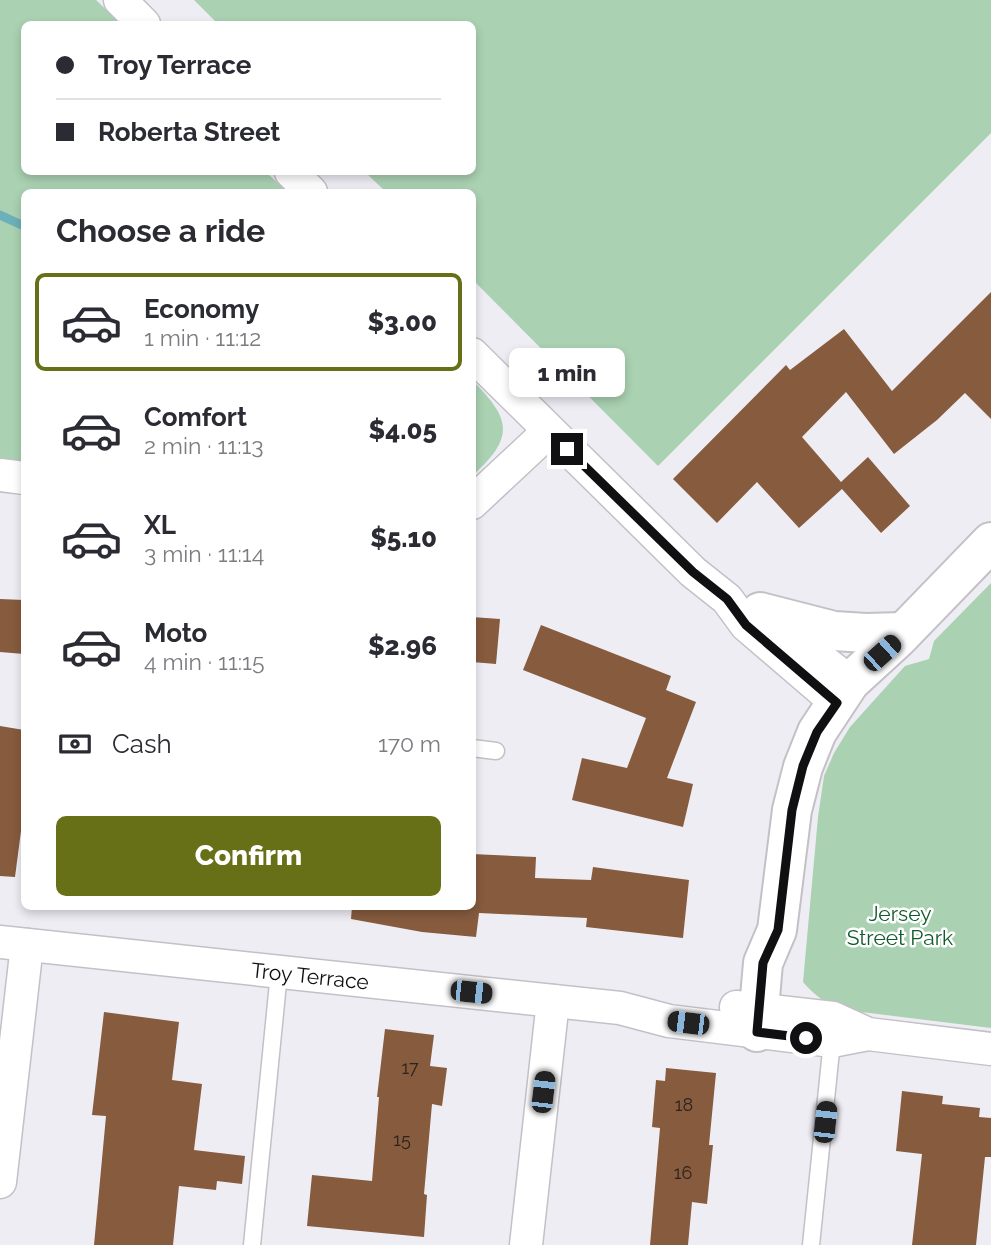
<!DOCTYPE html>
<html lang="en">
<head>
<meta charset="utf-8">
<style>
	body { margin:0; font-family:Raleway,sans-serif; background:#f2f2f3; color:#2b2b33; height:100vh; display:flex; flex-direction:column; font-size:26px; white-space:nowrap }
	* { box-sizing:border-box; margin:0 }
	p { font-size:23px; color:#7c7c81 }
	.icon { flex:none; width:38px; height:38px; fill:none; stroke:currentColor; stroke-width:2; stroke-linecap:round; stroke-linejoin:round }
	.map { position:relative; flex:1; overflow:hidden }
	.drawer { position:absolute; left:21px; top:189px; width:455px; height:721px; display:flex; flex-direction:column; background:#fff; border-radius:10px; box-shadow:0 4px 10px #0003 }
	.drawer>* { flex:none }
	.top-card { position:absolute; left:21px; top:21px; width:455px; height:154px; border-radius:10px; box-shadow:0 4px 10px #0003; display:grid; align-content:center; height:154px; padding:0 35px; background:#fff }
	.end { position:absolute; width:32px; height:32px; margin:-16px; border:9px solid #100f11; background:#fff; box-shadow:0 0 0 4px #fff }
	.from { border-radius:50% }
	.bubble { position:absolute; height:49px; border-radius:10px; background:#fff; box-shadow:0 4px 10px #0003; font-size:23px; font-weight:800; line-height:49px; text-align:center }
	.car { position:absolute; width:21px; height:42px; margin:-21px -10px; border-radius:9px; box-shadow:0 0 5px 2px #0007; background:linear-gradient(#222 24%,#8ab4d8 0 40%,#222 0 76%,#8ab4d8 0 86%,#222 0) }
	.top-card b { display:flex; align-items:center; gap:24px; height:66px; font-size:26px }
	.top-card b+b { border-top:2px solid #e1e1e2 }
	.top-card i { width:18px; height:18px; background:#2b2b33 }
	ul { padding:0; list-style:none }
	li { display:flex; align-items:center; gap:21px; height:98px; margin:0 14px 10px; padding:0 21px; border:4px solid transparent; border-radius:10px }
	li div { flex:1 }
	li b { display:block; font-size:26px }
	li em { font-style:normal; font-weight:800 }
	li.current { border-color:#687017 }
	li>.icon { width:63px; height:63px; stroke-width:1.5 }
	h2 { padding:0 35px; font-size:32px; line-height:84px }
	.pay { display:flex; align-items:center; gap:18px; height:77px; padding:0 35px; font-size:26px }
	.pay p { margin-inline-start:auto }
	.button { display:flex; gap:14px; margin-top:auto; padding:14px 35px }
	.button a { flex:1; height:80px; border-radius:10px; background:#687017; color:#fff; font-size:28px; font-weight:800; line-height:80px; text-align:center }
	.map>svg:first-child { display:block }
	.green { fill:#aad1b2 }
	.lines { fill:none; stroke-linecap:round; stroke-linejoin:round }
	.stream { stroke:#6cb1b9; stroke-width:9 }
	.building { fill:#865b3e }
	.lane-casing { stroke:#c3c0c7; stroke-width:19 }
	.street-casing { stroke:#c3c0c7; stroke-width:35 }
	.secondary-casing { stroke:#c3c0c7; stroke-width:42 }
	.lane { stroke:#fff; stroke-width:16 }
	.street { stroke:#fff; stroke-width:32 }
	.secondary { stroke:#fff; stroke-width:38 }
	.route { stroke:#100f11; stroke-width:9 }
	.labels { text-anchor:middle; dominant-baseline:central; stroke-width:5; stroke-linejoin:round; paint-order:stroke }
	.number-label { font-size:18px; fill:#2e221c }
	.park-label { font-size:21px; fill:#135b2e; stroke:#fff }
	.street-label { font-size:21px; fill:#100f11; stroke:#fff }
</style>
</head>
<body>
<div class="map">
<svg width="991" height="1245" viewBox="0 0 991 1245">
	<rect width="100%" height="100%" fill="#efedf4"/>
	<!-- green -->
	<g class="green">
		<polygon points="0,0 96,0 121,24 24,24 24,172 266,172 287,192 24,192 24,463 0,460"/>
		<polygon points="194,0 991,0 991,133 658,466 473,280 472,192 386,192 365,172 472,172 472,24 218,24"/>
		<path d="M472 380C511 419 515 437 473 475Z"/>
		<path d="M991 583V1028L845 1010C826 1004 816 997 803 982L818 817 824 776 834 753 850 727 905 666 929 659 934 641Z"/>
	</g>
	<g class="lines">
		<!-- stream -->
		<polyline class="stream" points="0,215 24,226"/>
	</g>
	<!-- building -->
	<g class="building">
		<polygon points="991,292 991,419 965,393 937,420 894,454 846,392 802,437 841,482 868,457 910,506 881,533 842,489 799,528 757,482 717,523 673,479 786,365 790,370 844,329 892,391"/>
		<polygon points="0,599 24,600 24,654 0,652"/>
		<polygon points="472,617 500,619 496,664 472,662"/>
		<polygon points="541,625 671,676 666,690 696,702 667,778 693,784 683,827 572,800 582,758 627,768 646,718 523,670"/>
		<polygon points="0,726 24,730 24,808 15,877 0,876"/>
		<polygon points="472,854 536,857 535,878 591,880 593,867 689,880 683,938 586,927 587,918 479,913 476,937 422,932 351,919 352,906 472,906"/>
		<polygon points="104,1012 179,1022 172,1080 202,1084 194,1150 245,1156 242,1184 217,1181 216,1190 179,1186 173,1245 94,1245 106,1116 92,1115"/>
		<polygon points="385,1029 434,1035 430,1066 447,1068 442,1106 432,1104 424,1194 427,1195 424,1237 307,1226 312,1175 372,1181 379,1097 377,1097"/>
		<polygon points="666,1068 716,1073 709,1145 713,1145 707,1204 692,1202 688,1245 650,1245 660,1128 652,1127 656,1080 665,1081"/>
		<polygon points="902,1091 943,1096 942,1104 980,1108 979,1117 991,1118 991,1157 985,1157 976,1245 912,1245 922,1154 896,1151"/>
	</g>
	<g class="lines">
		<defs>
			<g id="lane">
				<polyline points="472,748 496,751"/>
				<polyline points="252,1245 279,973"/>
				<polyline points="811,1245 832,1041"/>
			</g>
			<g id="street">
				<polyline points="120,0 144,24"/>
				<polyline points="291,172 311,192"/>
				<polyline points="472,354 693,572 727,599 746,625 837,703"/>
				<polyline points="0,475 24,478"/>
				<polyline points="472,503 549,431"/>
				<polyline points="775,623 850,682"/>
				<polyline points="0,942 620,1008 669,1021 832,1041 868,1034"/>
				<polyline points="736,1007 833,1018 868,1034 991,1049"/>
				<polyline points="0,1182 27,945"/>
				<polyline points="526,1245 553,1001"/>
			</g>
			<g id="secondary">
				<polyline points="760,612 834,631 866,633 903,632"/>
				<polyline points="757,1032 763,963 777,930 792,810 803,767 817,732 850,682 898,638 991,542"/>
			</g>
		</defs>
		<!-- lane casing -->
		<use href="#lane" class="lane-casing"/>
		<!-- street casing -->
		<use href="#street" class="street-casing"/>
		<!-- secondary casing -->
		<use href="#secondary" class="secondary-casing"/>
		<!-- lane -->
		<use href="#lane" class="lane"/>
		<!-- street -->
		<use href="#street" class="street"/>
		<!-- secondary -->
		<use href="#secondary" class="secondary"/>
	</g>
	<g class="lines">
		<!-- route -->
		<polyline class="route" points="567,449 693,572 727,599 746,625 837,703 817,732 803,766 792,810 778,930 763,963 757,1032 806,1038"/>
	</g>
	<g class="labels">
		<!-- number labels -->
		<g class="number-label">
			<text x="410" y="1067">17</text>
			<text x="684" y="1104">18</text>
			<text x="402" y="1139">15</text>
			<text x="683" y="1172">16</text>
		</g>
		<!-- park labels -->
		<g class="park-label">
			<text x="900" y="913">Jersey<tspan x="900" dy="24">Street Park</tspan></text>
		</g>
		<!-- street labels -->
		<g class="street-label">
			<text transform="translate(310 976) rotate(6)">Troy Terrace</text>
		</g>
	</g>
</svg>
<i class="end from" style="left:806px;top:1038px"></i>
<i class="end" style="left:567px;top:449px"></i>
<div class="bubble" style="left:509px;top:348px;width:116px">1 min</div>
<i class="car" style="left:882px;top:653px;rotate:48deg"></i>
<i class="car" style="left:471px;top:992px;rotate:96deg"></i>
<i class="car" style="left:688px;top:1023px;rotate:277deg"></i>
<i class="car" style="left:543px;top:1092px;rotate:7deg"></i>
<i class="car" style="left:825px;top:1122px;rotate:6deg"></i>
<div class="top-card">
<b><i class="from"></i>Troy Terrace</b>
<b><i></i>Roberta Street</b>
</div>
<section class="drawer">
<h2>Choose a ride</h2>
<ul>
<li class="current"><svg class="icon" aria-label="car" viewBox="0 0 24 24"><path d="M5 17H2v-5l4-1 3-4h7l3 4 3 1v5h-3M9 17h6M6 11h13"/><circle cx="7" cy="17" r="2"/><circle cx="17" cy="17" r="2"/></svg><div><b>Economy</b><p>1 min · 11:12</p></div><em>$3.00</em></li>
<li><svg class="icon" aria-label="car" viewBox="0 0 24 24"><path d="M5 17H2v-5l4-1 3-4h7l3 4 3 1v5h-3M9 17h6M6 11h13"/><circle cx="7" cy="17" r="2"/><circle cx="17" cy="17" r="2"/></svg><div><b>Comfort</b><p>2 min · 11:13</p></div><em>$4.05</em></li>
<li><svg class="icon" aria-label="car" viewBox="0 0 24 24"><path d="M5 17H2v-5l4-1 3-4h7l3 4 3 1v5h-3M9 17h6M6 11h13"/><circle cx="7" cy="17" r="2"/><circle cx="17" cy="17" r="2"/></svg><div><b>XL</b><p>3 min · 11:14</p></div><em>$5.10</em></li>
<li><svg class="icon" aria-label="car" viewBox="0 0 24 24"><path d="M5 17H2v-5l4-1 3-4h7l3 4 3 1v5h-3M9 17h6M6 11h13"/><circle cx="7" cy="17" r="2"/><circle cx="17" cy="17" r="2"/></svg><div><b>Moto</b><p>4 min · 11:15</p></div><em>$2.96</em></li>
</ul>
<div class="pay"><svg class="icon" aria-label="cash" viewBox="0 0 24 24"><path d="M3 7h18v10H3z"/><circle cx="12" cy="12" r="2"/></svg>Cash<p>170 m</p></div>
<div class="button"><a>Confirm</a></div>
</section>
</div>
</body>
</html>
